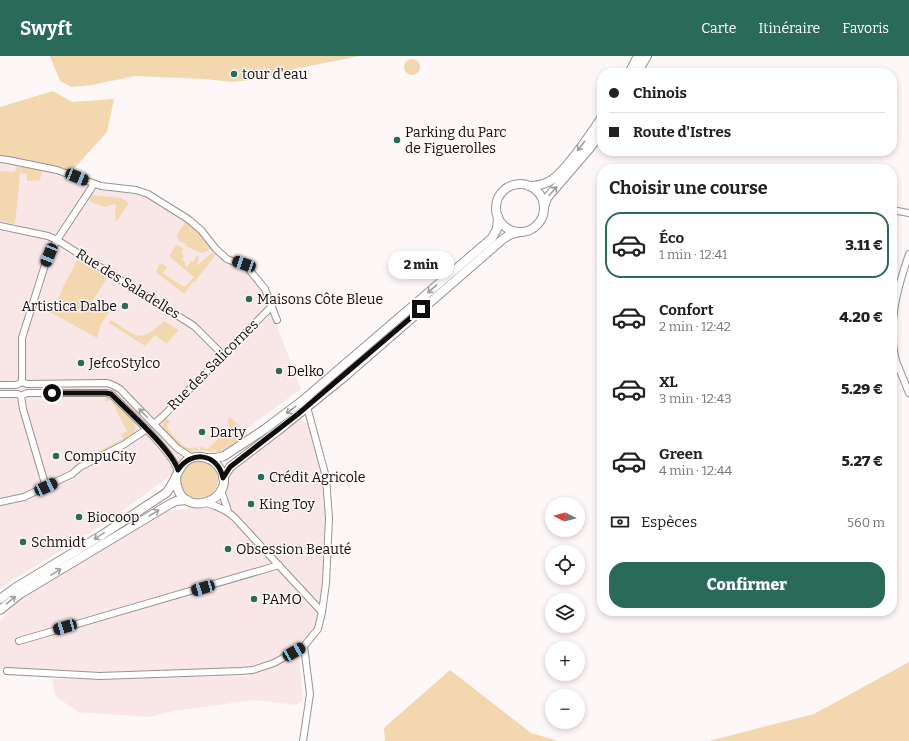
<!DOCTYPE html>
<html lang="fr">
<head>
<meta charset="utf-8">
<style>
	body { margin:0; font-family:Bitter,serif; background:#f2f2f2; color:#222; height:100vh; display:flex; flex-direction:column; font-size:15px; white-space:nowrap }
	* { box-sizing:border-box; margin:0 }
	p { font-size:13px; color:#767676 }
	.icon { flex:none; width:22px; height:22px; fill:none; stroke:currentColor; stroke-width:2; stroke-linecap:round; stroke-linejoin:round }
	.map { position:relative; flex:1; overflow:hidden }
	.side { position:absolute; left:597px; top:108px; width:300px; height:452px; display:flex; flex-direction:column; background:#fff; border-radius:16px; box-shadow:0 2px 6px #0003 }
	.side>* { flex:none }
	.guide { position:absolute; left:597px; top:12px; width:300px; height:88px; border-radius:16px; box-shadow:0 2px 6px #0003; display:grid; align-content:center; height:88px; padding:0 12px; background:#fff }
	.needle { width:26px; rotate:276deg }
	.tools { position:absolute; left:545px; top:441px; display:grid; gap:8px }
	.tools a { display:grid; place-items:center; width:40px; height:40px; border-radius:50%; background:#fff; box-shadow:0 2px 6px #0003; font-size:20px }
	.end { position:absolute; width:18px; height:18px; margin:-9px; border:5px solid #100d0d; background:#fff; box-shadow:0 0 0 2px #fff }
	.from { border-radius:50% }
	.bubble { position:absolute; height:28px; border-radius:14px; background:#fff; box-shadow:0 2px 6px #0003; font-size:13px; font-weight:800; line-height:28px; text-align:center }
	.car { position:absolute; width:12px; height:24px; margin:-12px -6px; border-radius:5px; box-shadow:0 0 3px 1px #0007; background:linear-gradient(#222 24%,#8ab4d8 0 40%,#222 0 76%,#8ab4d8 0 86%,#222 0) }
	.guide b { display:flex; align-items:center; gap:14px; height:38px; font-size:15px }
	.guide b+b { border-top:1px solid #e0e0e0 }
	.guide i { width:10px; height:10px; background:#222 }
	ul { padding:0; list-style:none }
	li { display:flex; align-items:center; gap:12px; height:66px; margin:0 8px 6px; padding:0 4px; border:2px solid transparent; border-radius:16px }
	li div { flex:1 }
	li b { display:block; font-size:15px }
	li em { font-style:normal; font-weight:800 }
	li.active { border-color:#296a58 }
	li>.icon { width:36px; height:36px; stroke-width:1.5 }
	h2 { padding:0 12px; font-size:18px; line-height:48px }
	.pay { display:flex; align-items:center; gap:10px; height:44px; padding:0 12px; font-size:15px }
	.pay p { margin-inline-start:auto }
	.button { display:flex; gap:8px; margin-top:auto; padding:8px 12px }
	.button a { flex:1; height:46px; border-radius:16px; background:#296a58; color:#fff; font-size:16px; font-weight:800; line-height:46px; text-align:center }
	header { display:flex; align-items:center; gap:24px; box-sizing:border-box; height:56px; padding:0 20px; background:#296a58; color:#fff }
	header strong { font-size:19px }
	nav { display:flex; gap:22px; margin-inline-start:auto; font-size:14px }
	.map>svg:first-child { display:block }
	.built { fill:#f9e7e8 }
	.green { fill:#f2d7af }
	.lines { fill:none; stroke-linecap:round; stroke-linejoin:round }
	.minor-casing { stroke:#9a9292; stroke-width:8 }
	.major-casing { stroke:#9a9292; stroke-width:10 }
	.minor { stroke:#fff; stroke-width:6 }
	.major { stroke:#fff; stroke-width:8 }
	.oneway { stroke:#9f9e9e }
	.route { stroke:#100d0d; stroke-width:5 }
	.poi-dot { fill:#296a58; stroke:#fef7f7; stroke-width:1.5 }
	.labels { text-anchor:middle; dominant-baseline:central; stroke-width:3; stroke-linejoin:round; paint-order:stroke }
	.poi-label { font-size:14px; fill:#100d0d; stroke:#fef7f7; text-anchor:start }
	.street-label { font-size:14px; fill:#100d0d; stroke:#fef7f7 }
</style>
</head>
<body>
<header>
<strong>Swyft</strong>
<nav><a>Carte</a><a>Itinéraire</a><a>Favoris</a></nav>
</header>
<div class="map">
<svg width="909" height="685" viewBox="0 0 909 685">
	<rect width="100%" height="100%" fill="#fef7f7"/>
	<!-- built -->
	<g class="built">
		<polygon points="0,106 13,107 56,116 98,133 135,138 147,141 191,167 212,191 214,196 221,202 245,212 263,233 301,333 223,390 205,393 167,422 107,466 0,532"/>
		<polygon points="300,363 311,369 325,421 328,462 325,526 317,567 315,572 303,584 271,604 252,610 230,613 100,617 0,613 0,565 14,549 26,539 169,455 215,448 233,413"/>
		<polygon points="299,599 303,644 295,649 255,644 174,655 148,661 78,656 55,640 52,623 247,620"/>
	</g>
	<!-- green -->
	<g class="green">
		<polygon points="50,0 360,0 304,11 251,24 231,26 205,23 135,20 92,29 72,31 60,25"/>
		<circle cx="412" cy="11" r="8"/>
		<polygon points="53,35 72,46 114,43 107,76 71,116 21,103 0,101 0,51"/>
		<polygon points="21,109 42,113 40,124 27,125 27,118 21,117"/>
		<polygon points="16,111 21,111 15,168 0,165 0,115 15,116"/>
		<polygon points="92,139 121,142 129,147 116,166 115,152 117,151 115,148 105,151 91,146 89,143"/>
		<polygon points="186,165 199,176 213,192 202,197 185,190 186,188 178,184 179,182 176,180"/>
		<path d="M176 189 183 192 182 197 184 200 182 204 186 207 185 209 187 211 191 205 193 206 197 200 199 201 197 210 210 198 213 197 215 199C209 209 201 216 195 226H193L184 238 156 216 160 207 167 211 163 217 182 230H186L194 221 169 200Z"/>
		<polygon points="78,203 107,222 92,246 109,256 101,268 97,282 50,256 56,251 62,233"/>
		<path d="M111 264C138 280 138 289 164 265L179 274 166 288 155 279 145 290 109 267Z"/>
		<polygon points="106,340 112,343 135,368 136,372 133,378 98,399 95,397 123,383 121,379 127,375 111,344 105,346"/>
		<polygon points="230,361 248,378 219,397 209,392 230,370 227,366"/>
		<path d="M166 362 170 366 167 369C167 374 181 389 186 391 189 393 192 392 196 391L199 394 202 390 205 393 208 392 217 397 200 394 191 395 180 393 163 375 162 371 163 366Z"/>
		<circle cx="199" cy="424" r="19"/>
		<polygon points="909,606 909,685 709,685 814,658"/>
		<polygon points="450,614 531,677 558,685 385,685 384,672"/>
	</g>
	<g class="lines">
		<defs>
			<g id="minor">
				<polyline points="0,103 8,104 57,114 101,130 136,134 148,138 188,163 201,174 216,193 227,203 247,211 265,233 277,264"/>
				<polyline points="892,154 909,157"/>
				<polyline points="0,170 48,180 57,184 194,270 223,299"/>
				<polyline points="893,304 896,305 909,337"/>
				<path d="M896 305C887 268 897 233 909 198"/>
				<polyline points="22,326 22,282 45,209 57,184 94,128"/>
				<polyline points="22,326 27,328 107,327 113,329 120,333 177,392 192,402"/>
				<polyline points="0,329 16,329 22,326"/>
				<path d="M0 338H18L21 340 27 337H106L111 338C127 354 172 395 178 415"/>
				<polyline points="21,340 23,353 46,431"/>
				<polyline points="154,368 163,360 272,250"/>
				<polyline points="221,434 228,455"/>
				<polyline points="0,446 24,441 55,426 72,418 80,411 123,389 147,373"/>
				<path d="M206 447C217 450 225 453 234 461L322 556"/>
				<polyline points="19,585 279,509"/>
				<polyline points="7,615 100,620 241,615 253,614 274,607 304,590 318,573 322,556 326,527 329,462 326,421 307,351"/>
				<polyline points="303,685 310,638 304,590"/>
			</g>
			<g id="major">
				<polyline points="629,17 638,0"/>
				<polyline points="637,17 647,0"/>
				<circle cx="520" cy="152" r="24"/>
				<path d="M529 130C535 130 542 129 548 126 564 119 591 77 602 61"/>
				<polyline points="544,151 547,142 590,92 602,75"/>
				<polyline points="207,402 216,402 224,400 265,373 302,345 492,182 497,173 498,161"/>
				<polyline points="223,422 230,411 280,373 343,322 503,183 511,178 520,176"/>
				<path d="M0 543 15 532 102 479 166 437C178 424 179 398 202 401 208 402 214 405 218 410 244 443 176 469 176 421"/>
				<polyline points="0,554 20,538 170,448 176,445 187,444"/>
			</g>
		</defs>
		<!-- minor casing -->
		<use href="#minor" class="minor-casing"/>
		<!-- major casing -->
		<use href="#major" class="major-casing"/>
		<!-- minor -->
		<use href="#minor" class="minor"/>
		<!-- major -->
		<use href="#major" class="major"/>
	</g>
	<!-- one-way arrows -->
	<defs><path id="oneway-shaft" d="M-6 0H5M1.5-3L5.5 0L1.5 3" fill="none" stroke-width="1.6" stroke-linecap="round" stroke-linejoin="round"/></defs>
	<g class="oneway">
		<use href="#oneway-shaft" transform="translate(581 90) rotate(128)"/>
		<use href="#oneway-shaft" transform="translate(553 135) rotate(-48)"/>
		<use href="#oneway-shaft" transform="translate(432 233) rotate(139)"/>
		<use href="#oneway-shaft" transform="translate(291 354) rotate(143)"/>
		<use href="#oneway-shaft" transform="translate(143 357) rotate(-134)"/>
		<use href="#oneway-shaft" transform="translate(154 457) rotate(-31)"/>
		<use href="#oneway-shaft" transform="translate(99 480) rotate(148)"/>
		<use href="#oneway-shaft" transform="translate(56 516) rotate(-31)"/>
		<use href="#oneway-shaft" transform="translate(11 544) rotate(-39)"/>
	</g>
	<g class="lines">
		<!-- route -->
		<path class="route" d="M52 337H106L111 338C127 354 172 394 178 414 191 394 218 397 223 422L230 411 298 358 421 253"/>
	</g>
	<!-- markers -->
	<g class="poi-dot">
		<circle cx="234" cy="18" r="4"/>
		<circle cx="397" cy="84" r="4"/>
		<circle cx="249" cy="243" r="4"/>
		<circle cx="125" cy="250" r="4"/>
		<circle cx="81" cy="307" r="4"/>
		<circle cx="279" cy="315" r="4"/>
		<circle cx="202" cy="376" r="4"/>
		<circle cx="56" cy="400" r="4"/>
		<circle cx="261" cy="421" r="4"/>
		<circle cx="251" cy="448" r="4"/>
		<circle cx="79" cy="461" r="4"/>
		<circle cx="23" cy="486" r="4"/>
		<circle cx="228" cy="493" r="4"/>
		<circle cx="254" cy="543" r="4"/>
	</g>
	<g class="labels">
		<!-- poi labels -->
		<g class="poi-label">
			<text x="242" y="18">tour d'eau</text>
			<text x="405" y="76">Parking du Parc<tspan x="405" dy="16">de Figuerolles</tspan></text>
			<text x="257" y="243">Maisons Côte Bleue</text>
			<text x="117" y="250" text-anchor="end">Artistica Dalbe</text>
			<text x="89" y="307">JefcoStylco</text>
			<text x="287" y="315">Delko</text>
			<text x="210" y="376">Darty</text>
			<text x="64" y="400">CompuCity</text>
			<text x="269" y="421">Crédit Agricole</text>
			<text x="259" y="448">King Toy</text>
			<text x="87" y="461">Biocoop</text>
			<text x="31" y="486">Schmidt</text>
			<text x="236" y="493">Obsession Beauté</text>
			<text x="262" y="543">PAMO</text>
		</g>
		<!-- street labels -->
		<g class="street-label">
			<text transform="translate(128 228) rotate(32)">Rue des Saladelles</text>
			<text transform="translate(213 309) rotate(-45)">Rue des Salicornes</text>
		</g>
	</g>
</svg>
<div class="tools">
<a><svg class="needle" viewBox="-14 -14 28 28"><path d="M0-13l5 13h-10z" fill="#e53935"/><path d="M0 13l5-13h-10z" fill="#767676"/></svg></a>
<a><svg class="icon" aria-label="locate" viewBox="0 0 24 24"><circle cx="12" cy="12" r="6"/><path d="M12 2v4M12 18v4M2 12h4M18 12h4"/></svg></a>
<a><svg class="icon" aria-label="layers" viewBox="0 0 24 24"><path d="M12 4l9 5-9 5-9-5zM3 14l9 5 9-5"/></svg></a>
<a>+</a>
<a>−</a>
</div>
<i class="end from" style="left:52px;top:337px"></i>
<i class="end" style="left:421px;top:253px"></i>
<div class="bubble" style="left:388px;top:195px;width:66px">2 min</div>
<i class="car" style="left:77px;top:121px;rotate:112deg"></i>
<i class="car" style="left:49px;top:199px;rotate:202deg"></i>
<i class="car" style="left:244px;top:208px;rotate:289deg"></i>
<i class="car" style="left:46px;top:431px;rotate:65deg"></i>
<i class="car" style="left:203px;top:532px;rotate:254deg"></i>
<i class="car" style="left:65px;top:571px;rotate:254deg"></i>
<i class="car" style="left:294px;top:596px;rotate:60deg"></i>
<div class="guide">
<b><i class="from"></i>Chinois</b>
<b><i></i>Route d'Istres</b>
</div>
<section class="side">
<h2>Choisir une course</h2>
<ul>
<li class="active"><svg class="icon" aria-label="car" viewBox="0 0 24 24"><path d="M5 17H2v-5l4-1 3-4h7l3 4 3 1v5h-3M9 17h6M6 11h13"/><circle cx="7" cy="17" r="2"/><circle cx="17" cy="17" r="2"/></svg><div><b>Éco</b><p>1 min · 12:41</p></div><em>3.11 €</em></li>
<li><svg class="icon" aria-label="car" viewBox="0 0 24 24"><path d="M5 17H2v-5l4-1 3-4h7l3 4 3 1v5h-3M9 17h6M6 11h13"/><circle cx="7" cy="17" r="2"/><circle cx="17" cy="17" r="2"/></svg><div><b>Confort</b><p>2 min · 12:42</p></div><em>4.20 €</em></li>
<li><svg class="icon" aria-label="car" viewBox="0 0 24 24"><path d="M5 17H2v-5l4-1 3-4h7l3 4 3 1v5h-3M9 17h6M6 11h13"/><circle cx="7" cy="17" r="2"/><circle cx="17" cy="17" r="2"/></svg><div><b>XL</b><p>3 min · 12:43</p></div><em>5.29 €</em></li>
<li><svg class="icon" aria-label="car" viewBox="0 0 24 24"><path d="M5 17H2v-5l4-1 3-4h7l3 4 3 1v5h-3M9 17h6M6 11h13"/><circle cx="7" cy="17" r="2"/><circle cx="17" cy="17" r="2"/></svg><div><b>Green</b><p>4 min · 12:44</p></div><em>5.27 €</em></li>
</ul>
<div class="pay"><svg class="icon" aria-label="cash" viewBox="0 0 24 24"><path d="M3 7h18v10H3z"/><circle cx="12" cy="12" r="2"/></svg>Espèces<p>560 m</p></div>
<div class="button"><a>Confirmer</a></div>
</section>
</div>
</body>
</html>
